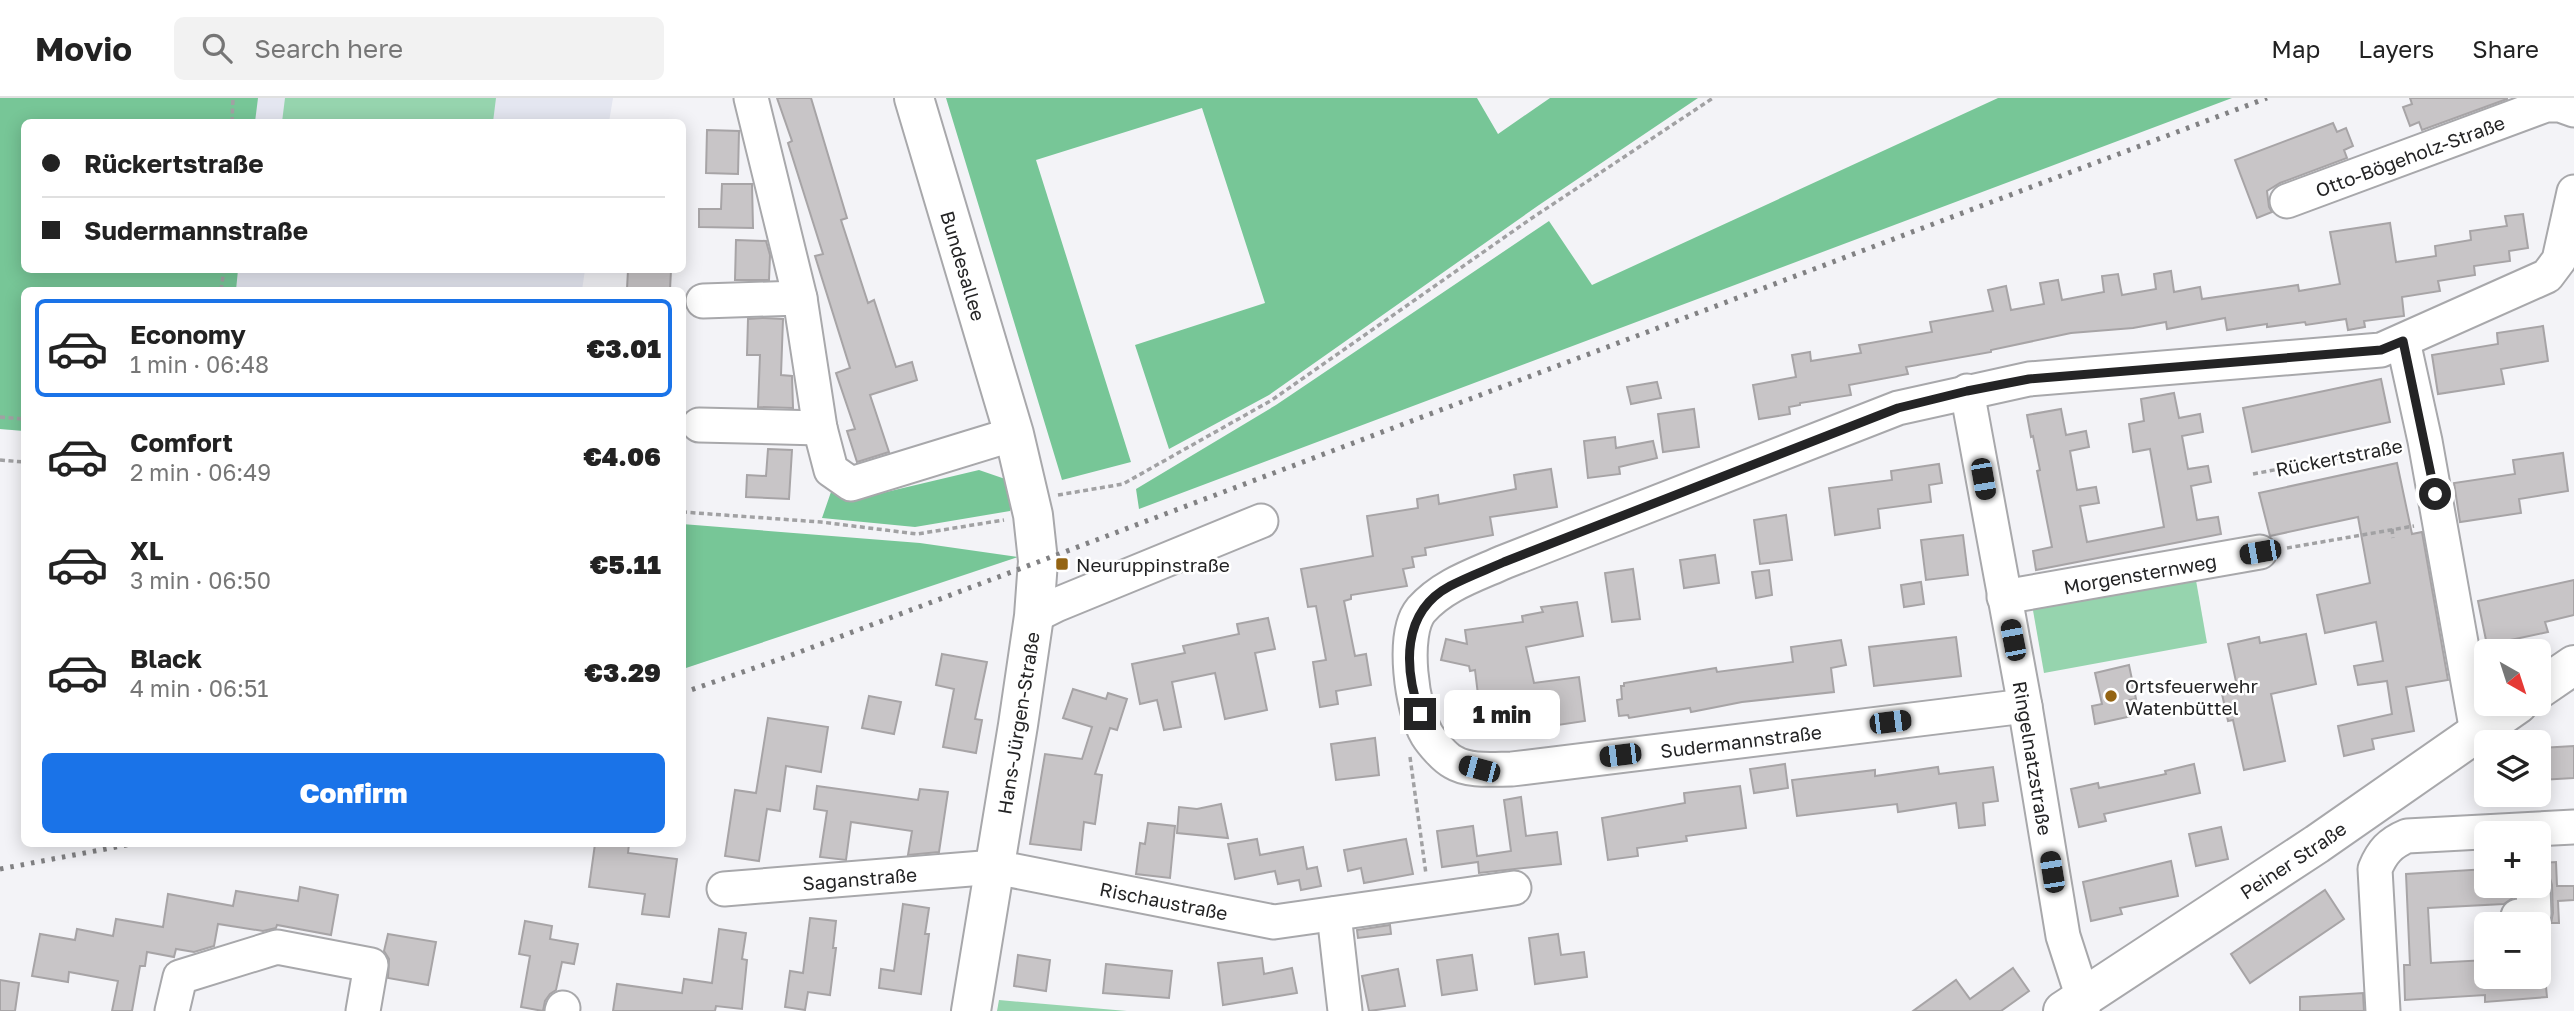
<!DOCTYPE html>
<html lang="en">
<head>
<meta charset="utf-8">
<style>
	body { margin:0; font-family:"Golos Text",sans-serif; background:#f2f2f2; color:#222; height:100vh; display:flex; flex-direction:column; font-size:26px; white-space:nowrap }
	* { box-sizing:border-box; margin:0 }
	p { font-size:23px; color:#767676 }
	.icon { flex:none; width:38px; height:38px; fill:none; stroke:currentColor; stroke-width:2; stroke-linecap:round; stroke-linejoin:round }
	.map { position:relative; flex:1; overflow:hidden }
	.details { position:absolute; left:21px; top:189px; width:665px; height:560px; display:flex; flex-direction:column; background:#fff; border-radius:10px; box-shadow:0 4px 18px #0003 }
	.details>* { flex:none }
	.banner { position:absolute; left:21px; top:21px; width:665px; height:154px; border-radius:10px; box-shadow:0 4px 18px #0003; display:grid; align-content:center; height:154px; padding:0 21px; background:#fff }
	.needle { width:46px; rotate:141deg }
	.tools { position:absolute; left:2474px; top:541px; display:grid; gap:14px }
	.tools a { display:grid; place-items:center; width:77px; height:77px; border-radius:10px; background:#fff; box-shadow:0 4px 18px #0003; font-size:35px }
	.end { position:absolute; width:32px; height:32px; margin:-16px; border:9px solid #242425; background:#fff; box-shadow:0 0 0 4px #fff }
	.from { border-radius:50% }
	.bubble { position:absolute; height:49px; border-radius:10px; background:#fff; box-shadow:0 4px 18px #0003; font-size:23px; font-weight:800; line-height:49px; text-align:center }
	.car { position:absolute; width:21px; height:42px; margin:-21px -10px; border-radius:9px; box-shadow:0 0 5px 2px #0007; background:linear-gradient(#222 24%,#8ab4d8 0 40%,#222 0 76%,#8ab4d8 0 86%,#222 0) }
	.banner b { display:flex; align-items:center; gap:24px; height:66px; font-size:26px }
	.banner b+b { border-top:2px solid #e0e0e0 }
	.banner i { width:18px; height:18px; background:#222 }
	ul { padding:12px 0 0; list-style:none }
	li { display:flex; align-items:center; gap:21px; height:98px; margin:0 14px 10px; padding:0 7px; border:4px solid transparent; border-radius:10px }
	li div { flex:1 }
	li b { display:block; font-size:26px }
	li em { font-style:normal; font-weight:800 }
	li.on { border-color:#1a73e8 }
	li>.icon { width:63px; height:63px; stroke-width:1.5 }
	.primary-button { display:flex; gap:14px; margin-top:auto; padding:14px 21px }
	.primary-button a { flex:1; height:80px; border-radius:10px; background:#1a73e8; color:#fff; font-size:28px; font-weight:800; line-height:80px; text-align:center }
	header { display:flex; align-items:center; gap:42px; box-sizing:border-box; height:98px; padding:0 35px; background:#fff; border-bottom:2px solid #e0e0e0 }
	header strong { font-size:33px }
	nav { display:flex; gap:38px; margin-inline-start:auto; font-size:24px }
	.search { width:490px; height:63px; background:#f2f2f2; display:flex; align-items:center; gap:18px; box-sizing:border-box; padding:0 24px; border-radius:10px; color:#767676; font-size:26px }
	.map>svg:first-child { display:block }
	.built { fill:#e4e6f0 }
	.green { fill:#96d4ae }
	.forest { fill:#77c697 }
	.building { fill:#c8c5c7; stroke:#a7a4a6; stroke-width:2 }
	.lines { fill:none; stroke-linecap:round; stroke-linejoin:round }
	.minor-casing { stroke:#a8a8ab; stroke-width:37 }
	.major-casing { stroke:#a8a8ab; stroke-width:42 }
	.path { stroke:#a1a1a3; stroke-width:3.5; stroke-dasharray:5 3.5; stroke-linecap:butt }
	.minor { stroke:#fff; stroke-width:33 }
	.major { stroke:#fff; stroke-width:38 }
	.rail { stroke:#818183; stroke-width:5; stroke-dasharray:3.5 7; stroke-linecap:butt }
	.route { stroke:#242425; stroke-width:9 }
	.poi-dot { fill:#946413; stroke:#fff; stroke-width:2.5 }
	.labels { text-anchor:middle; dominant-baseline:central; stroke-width:5; stroke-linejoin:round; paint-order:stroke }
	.street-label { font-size:19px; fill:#242425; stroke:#fff }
	.poi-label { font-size:19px; fill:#242425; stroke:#fff; text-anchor:start }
</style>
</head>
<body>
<header>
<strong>Movio</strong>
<div class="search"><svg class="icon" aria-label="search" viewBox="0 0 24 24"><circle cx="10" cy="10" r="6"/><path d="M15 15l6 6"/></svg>Search here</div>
<nav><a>Map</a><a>Layers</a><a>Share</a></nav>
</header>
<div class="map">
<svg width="2574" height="913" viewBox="0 0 2574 913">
	<rect width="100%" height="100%" fill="#f3f3f7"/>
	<!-- built -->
	<polygon class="built" points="0,0 613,0 609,24 24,24 24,172 585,172 582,192 24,192 24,333 0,331"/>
	<!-- green -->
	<g class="green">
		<polygon points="285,0 496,0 493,24 282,24"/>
		<polygon points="2194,471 2207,545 2044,575 2031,501"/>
		<polygon points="999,902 1127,913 997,913"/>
	</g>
	<!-- forest -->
	<g class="forest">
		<polygon points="0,0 258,0 255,24 24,24 24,172 238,172 236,192 24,192 24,333 0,331"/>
		<polygon points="946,0 1477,0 1498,36 1550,0 1698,0 1539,107 1269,297 1169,351 1135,247 1265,205 1202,10 1036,62 1131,364 1062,382"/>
		<polygon points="1998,0 2232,0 1139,411 1136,391 1276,307 1549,123 1592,187"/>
		<polygon points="979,372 1011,383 1014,398 1010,413 915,429 822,420 832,391 861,400"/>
		<polygon points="682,426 920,445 1018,459 683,571"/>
	</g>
	<!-- building -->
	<g class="building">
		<polygon points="777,0 811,0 847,120 841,122 868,205 874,202 896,269 912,264 917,282 870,297 889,354 857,364 847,333 855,331 836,275 850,270 815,158 823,156 788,45 792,43"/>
		<polygon points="2410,0 2507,0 2507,1 2422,32 2419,24 2410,28 2403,9 2412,6"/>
		<polygon points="2333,25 2337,34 2346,30 2353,48 2344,52 2347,60 2280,85 2267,93 2269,109 2272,114 2257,120 2235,62"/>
		<polygon points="707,32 739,33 738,76 706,75"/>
		<polygon points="722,86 752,86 753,130 699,129 699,111 721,111"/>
		<polygon points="2523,116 2528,150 2509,153 2510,163 2474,168 2475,177 2438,183 2440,193 2402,199 2404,218 2364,223 2365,229 2348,232 2346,221 2306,227 2305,224 2267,229 2267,226 2227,232 2225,220 2167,231 2166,224 2133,230 2071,235 1991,252 1991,254 1906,269 1908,276 1849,287 1851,297 1800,305 1800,307 1789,309 1790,316 1759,321 1753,287 1796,279 1792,257 1810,254 1811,263 1861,255 1859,247 1932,234 1930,224 1993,213 1988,192 2006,188 2011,212 2044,206 2040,185 2058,182 2062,202 2104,194 2102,178 2118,176 2122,197 2156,191 2154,176 2171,173 2174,194 2200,189 2202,201 2298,187 2299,193 2340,186 2330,134 2390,125 2396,164 2436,158 2435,148 2471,142 2470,133 2507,128 2505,118"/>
		<polygon points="736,142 766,143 770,157 769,182 735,182"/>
		<polygon points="628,172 671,172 670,192 627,191"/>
		<polygon points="763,220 783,221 781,277 792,278 793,310 758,309 760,257 747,257 748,221"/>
		<polygon points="2543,228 2548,263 2501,271 2504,286 2438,296 2432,257 2498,246 2497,235"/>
		<polygon points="2381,281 2390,324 2252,354 2243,310"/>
		<polygon points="1657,284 1661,300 1631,306 1627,289"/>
		<polygon points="2174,295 2179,320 2200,316 2203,334 2182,338 2188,371 2208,368 2211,384 2191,388 2197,422 2218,419 2221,436 2036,472 2033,453 2052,449 2037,373 2040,372 2033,338 2031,339 2027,317 2061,311 2066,337 2086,333 2089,349 2070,353 2077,392 2096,389 2099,405 2080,408 2087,444 2164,429 2150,351 2133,354 2129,326 2144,323 2141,301"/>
		<polygon points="1694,311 1699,349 1663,354 1658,316"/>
		<polygon points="1615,339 1616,350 1653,343 1657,360 1619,369 1620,376 1588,380 1584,343"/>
		<polygon points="768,351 792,352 789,401 746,399 747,377 766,378"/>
		<polygon points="2563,355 2568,393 2519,401 2521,415 2460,424 2454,385 2515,376 2513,362"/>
		<polygon points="2397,365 2412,436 2422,434 2448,582 2406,589 2414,633 2372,641 2374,651 2344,658 2338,628 2392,616 2387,583 2358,587 2354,568 2383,563 2376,524 2325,535 2317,497 2370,485 2358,419 2270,438 2259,395"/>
		<polygon points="1939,366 1942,385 1929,387 1931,404 1878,411 1880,430 1835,437 1829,390 1892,382 1891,373"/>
		<polygon points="1551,371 1557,409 1490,419 1493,437 1425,450 1426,457 1412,459 1414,469 1403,471 1407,488 1351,497 1351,501 1344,503 1355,558 1366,556 1371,587 1336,593 1338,606 1320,609 1313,564 1326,562 1316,508 1308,509 1301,471 1373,458 1367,418 1418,410 1417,401 1438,397 1439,406 1516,391 1514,377"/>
		<polygon points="1786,417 1792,462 1760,466 1754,422"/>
		<polygon points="1963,437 1968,477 1926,482 1921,442"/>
		<polygon points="1715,457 1719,485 1684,490 1680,462"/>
		<polygon points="1633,471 1640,521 1612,524 1605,475"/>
		<polygon points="1769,472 1772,497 1756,500 1752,474"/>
		<polygon points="2574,482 2574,517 2545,524 2548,534 2487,547 2478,503"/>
		<polygon points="1921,484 1924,506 1904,509 1901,487"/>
		<polygon points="1577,504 1583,538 1526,549 1534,585 1579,579 1585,623 1483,638 1475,572 1470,573 1469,568 1441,562 1446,541 1467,546 1465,532 1523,524 1522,518 1543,514 1541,509"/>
		<polygon points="1268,520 1275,551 1255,555 1267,612 1225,621 1215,575 1172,584 1181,629 1164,632 1157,602 1140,606 1132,566 1185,555 1183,548 1239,536 1237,526"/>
		<polygon points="2306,536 2316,586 2271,596 2285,663 2244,672 2233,622 2228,623 2222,596 2238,593 2228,546 2259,539 2260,545"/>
		<polygon points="1956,539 1961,578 1874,588 1869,549"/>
		<polygon points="1841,542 1846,567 1831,570 1834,594 1742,604 1691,614 1690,610 1629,620 1628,617 1619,618 1617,602 1622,601 1621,588 1624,588 1624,585 1716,570 1717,574 1793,564 1791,549"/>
		<polygon points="942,556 987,564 975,621 982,622 976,655 943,649 954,591 936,587"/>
		<polygon points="2129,567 2136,601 2128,602 2132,618 2095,626 2092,608 2102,606 2095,575"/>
		<polygon points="1073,591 1106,601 1108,595 1127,601 1117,632 1110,630 1095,676 1102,677 1095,726 1084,724 1081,752 1030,746 1045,656 1082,661 1092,629 1063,620"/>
		<polygon points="869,598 901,604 894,636 862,630"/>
		<polygon points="768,620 828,629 821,674 786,668 780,713 767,711 759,763 725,758 735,692 756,695"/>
		<polygon points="1375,640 1379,677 1336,682 1331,646"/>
		<polygon points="2574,648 2574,680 2539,682 2539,650"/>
		<polygon points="1785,666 1788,690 1754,695 1750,671"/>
		<polygon points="2194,666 2200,695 2104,716 2106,723 2079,729 2071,691 2098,685 2099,690 2166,676 2165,673"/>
		<polygon points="1938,669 1939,676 1993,669 1998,703 1983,705 1985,727 1959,730 1956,705 1898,714 1897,706 1797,718 1792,682 1875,672 1875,678"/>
		<polygon points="817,688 918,702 920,691 948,694 939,754 908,757 912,733 851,724 846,762 820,759 827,713 814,711"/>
		<polygon points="1740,688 1746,730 1686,738 1687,743 1637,750 1638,758 1608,762 1602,720 1685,705 1684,695"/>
		<polygon points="1521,699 1526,738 1557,734 1561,766 1479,775 1478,764 1442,769 1437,733 1473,728 1477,758 1511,753 1504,702"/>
		<polygon points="1221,706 1228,740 1177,735 1179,709 1197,711"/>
		<polygon points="1148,725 1175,728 1170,780 1136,776 1140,745 1145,746"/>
		<polygon points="2221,729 2228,761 2196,768 2189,736"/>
		<polygon points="1257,741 1260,757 1303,749 1307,771 1317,769 1321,788 1301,792 1299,782 1278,786 1275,773 1235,781 1228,746"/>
		<polygon points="1406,741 1413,776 1364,785 1361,770 1348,773 1344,752"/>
		<polygon points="595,746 629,746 628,755 677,761 669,819 642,816 645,796 589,789"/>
		<polygon points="2171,763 2178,798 2120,810 2122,816 2091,823 2083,784"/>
		<polygon points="2556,764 2557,788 2574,788 2574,802 2558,803 2559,825 2551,825 2553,815 2552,787 2549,777 2539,770 2539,765"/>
		<polygon points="2487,771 2487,788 2514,788 2514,799 2504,806 2428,810 2431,865 2487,862 2487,878 2545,878 2547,899 2485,904 2485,897 2405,902 2404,867 2410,867 2406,776"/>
		<polygon points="300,789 338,797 331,837 277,827 276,830 263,833 218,826 214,848 194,854 176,851 174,859 147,854 145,868 140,868 132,913 112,913 118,883 69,874 68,884 32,878 40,836 75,842 77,831 113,838 116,821 163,829 168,796 233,808 236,793 298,803"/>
		<polygon points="2325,792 2344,821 2250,885 2231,856"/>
		<polygon points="903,806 929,810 925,836 929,836 921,896 879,890 881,871 894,873"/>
		<polygon points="810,820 836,823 833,850 836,850 830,897 808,894 805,912 785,909 790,873 803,875"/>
		<polygon points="525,823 552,828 550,841 578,846 574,866 562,864 556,892 550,896 545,903 543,913 521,909 530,858 519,856"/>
		<polygon points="1390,827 1391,836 1358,840 1357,832"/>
		<polygon points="719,831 746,835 742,861 747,862 742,911 716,908 715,913 613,913 617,886 682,895 684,881 712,885"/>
		<polygon points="388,836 436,844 428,887 388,880 389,861 384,853"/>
		<polygon points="1558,836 1561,857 1584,854 1587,879 1535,886 1529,840"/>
		<polygon points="1018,857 1050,862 1046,893 1014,888"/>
		<polygon points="1472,857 1477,892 1442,897 1437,862"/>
		<polygon points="1262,860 1264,876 1292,870 1297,895 1223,907 1218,865"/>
		<polygon points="1106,866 1172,873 1169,900 1103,895"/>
		<polygon points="2013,870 2029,893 2001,913 1913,913 1956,882 1970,901"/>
		<polygon points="1398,871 1405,908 1369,913 1362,878"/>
		<polygon points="0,882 19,885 15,913 0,913"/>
		<polygon points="2363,895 2364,913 2300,913 2300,899"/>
	</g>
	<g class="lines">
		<defs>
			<g id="minor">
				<polyline points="751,0 800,200 820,330 831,372 851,386 1014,336"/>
				<path id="s1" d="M2287 103 2546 7H2560L2574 12"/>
				<polyline points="703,203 800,200"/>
				<polyline points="2403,243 2425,343 2477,634"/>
				<path id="s2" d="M1967 293 2025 608 2063 838 2083 900V913"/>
				<polyline points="699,327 820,330"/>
				<path id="s3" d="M2004 499 2260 454"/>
				<polyline points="1034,518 1056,507 1261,423"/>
				<path d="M2025 608 1512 671C1494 671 1469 674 1453 664 1445 660 1432 645 1427 637 1412 612 1401 536 1421 512 1443 487 1475 477 1504 464L1898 310 2029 281 2381 252 2547 178 2559 162 2574 94"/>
				<path id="s4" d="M724 791 995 769 1274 824 1514 790"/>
				<polyline points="1334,816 1345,913"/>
				<polyline points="2518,818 2534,816 2533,788"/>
				<polyline points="172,913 180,879 277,849 371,867 363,913"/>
				<polyline points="562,913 563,910"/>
				<path d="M2383 913 2375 771C2382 754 2390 745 2407 738L2574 729"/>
			</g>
			<g id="major">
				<path id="s5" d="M914 0 1014 336 1033 417 1038 463 1034 518 1018 627 971 913"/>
				<polyline points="2539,591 2574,567"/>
				<path id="s6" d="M2063 913 2317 746 2518 606"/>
			</g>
		</defs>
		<!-- minor casing -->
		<use href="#minor" class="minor-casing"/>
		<!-- major casing -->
		<use href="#major" class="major-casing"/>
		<!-- path -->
		<g class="path">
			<polyline points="232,24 233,0"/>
			<polyline points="221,192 224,172"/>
			<polyline points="0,319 24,321"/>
			<polyline points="0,362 24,364"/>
			<polyline points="2253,376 2399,348"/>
			<polyline points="1058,397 1123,386 1272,302 1532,120 1713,0"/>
			<polyline points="682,414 821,424 917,436 1004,422"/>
			<polyline points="2392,431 2393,440"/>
			<polyline points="2287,450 2414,428"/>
			<polyline points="1410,659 1426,776"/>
		</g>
		<!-- minor -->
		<use href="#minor" class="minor"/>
		<!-- major -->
		<use href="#major" class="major"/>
		<!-- rail -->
		<g class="rail">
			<polyline points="682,595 789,558 2267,0"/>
			<polyline points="0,771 132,746"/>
		</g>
	</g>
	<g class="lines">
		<!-- route -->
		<path class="route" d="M1420 616C1404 570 1401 514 1450 488 1467 479 1486 472 1504 464L1898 310 1967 293 2029 281 2381 252 2403 243 2435 396"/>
	</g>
	<!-- markers -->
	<g class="poi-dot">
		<rect x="1055" y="459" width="14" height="14" rx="3.5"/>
		<circle cx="2111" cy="598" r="7"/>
	</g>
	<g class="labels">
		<!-- street labels -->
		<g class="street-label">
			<text stroke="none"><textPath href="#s1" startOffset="131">Otto-Bögeholz-Straße</textPath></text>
			<text stroke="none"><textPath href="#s5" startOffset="175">Bundesallee</textPath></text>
			<text transform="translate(2339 359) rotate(-11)">Rückertstraße</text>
			<text stroke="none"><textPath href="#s3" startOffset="138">Morgensternweg</textPath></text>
			<text transform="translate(1018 625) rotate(-81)">Hans-Jürgen-Straße</text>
			<text transform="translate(1741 643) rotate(-7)">Sudermannstraße</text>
			<text stroke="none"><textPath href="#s2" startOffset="373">Ringelnatzstraße</textPath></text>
			<text stroke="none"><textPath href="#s6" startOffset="275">Peiner Straße</textPath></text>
			<text stroke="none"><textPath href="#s4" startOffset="136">Saganstraße</textPath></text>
			<text stroke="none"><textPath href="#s4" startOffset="444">Rischaustraße</textPath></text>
		</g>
		<!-- poi labels -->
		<g class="poi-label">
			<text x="1076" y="466">Neuruppinstraße</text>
			<text x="2125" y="587">Ortsfeuerwehr<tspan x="2125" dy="22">Watenbüttel</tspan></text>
		</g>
	</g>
</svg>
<div class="tools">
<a><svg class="needle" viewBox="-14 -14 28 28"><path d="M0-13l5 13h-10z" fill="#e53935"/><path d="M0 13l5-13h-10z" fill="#767676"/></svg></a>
<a><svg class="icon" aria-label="layers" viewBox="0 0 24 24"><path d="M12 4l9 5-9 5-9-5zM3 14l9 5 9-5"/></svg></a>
<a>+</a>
<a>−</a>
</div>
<i class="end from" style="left:2435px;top:396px"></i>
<i class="end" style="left:1420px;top:616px"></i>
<div class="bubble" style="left:1444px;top:592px;width:116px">1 min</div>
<i class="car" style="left:1983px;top:381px;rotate:170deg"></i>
<i class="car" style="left:2260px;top:454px;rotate:260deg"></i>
<i class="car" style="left:2013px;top:542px;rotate:349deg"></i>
<i class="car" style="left:1890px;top:624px;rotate:83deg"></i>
<i class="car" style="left:1620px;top:657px;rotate:263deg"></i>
<i class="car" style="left:1479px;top:671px;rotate:285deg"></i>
<i class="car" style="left:2052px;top:774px;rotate:351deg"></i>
<div class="banner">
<b><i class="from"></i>Rückertstraße</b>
<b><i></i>Sudermannstraße</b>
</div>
<section class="details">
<ul>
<li class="on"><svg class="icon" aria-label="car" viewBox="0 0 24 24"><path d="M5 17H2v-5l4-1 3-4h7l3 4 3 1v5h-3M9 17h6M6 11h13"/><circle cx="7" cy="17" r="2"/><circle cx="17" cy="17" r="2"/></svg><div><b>Economy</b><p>1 min · 06:48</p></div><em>€3.01</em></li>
<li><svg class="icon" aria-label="car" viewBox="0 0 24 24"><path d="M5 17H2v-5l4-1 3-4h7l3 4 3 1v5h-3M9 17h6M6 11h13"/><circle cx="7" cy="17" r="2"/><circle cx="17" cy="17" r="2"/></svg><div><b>Comfort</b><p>2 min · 06:49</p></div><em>€4.06</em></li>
<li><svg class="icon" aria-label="car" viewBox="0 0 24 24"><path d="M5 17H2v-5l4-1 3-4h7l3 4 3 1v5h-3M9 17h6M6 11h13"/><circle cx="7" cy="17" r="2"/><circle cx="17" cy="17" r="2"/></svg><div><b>XL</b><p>3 min · 06:50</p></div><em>€5.11</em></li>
<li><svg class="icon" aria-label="car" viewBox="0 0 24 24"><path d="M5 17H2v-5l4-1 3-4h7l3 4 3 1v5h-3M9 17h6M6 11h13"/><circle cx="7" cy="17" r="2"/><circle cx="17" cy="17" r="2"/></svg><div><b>Black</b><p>4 min · 06:51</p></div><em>€3.29</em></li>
</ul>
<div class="primary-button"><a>Confirm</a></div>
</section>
</div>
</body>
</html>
